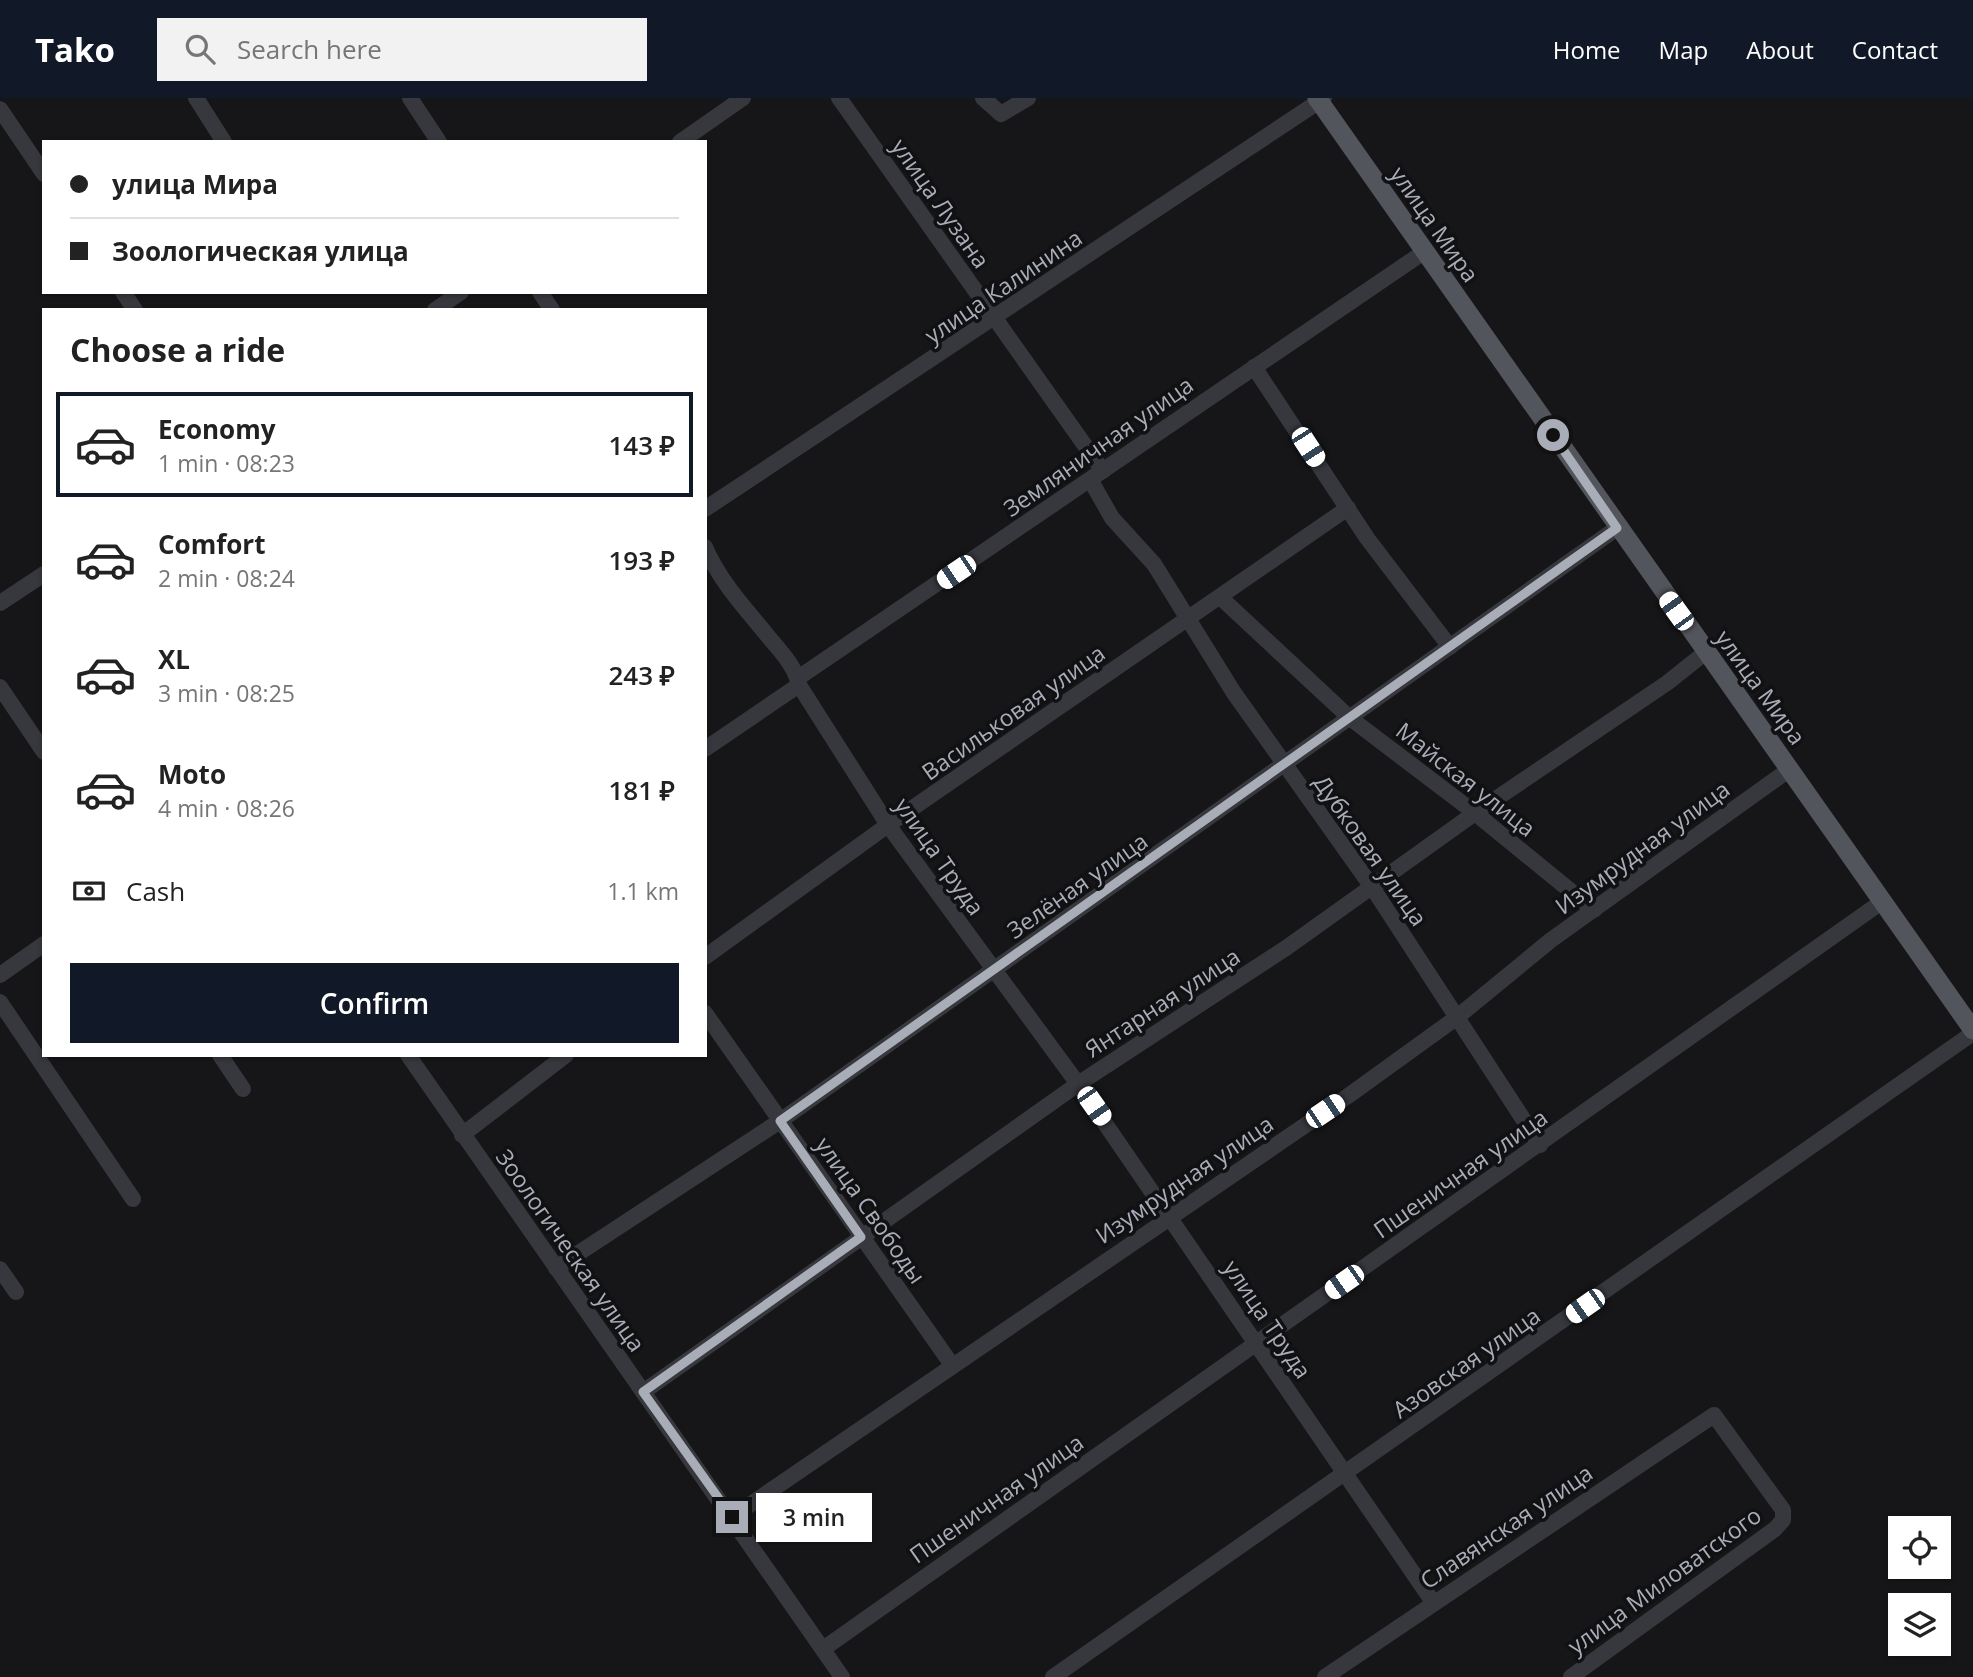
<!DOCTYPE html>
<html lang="en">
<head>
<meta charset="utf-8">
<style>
	body { margin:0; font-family:"Open Sans",sans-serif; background:#f2f2f2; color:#222; height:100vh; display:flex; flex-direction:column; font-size:26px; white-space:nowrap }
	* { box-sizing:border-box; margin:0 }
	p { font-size:23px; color:#767676 }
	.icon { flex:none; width:38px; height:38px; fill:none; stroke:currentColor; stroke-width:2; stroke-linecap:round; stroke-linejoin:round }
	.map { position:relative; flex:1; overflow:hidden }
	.details { position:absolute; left:42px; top:210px; width:665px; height:749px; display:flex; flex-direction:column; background:#fff; border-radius:0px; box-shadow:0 2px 5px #0004 }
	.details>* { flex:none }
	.top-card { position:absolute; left:42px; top:42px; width:665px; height:154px; border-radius:0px; box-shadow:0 2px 5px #0004; display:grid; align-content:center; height:154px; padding:0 28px; background:#fff }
	.tools { position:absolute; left:1888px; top:1418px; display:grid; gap:14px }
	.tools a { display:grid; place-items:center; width:63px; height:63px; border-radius:0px; background:#fff; box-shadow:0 2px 5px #0004; font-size:35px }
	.end { position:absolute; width:32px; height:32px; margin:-16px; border:9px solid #a8adb8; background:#111; box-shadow:0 0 0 4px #111 }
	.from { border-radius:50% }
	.bubble { position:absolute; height:49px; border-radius:0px; background:#fff; box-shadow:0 2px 5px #0004; font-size:23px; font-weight:600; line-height:49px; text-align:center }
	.car { position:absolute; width:21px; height:42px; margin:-21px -10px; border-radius:9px; box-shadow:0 0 5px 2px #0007; background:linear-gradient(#fff 24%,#345 0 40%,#fff 0 76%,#345 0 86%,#fff 0) }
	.top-card b { display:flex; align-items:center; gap:24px; height:66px; font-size:26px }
	.top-card b+b { border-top:2px solid #e0e0e0 }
	.top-card i { width:18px; height:18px; background:#222 }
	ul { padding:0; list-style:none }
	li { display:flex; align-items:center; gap:21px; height:105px; margin:0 14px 10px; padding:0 14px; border:4px solid transparent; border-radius:0px }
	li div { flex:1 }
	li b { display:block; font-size:26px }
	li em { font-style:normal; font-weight:600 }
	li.selected { border-color:#111827 }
	li>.icon { width:63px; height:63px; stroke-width:1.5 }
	h2 { padding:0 28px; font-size:32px; line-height:84px }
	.pay { display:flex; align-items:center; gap:18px; height:77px; padding:0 28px; font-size:26px }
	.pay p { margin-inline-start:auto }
	.button { display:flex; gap:14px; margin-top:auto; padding:14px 28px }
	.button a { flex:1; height:80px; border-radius:0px; background:#111827; color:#fff; font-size:28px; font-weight:600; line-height:80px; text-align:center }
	header { display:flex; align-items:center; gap:42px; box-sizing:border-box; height:98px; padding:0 35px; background:#111827; color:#fff }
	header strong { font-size:33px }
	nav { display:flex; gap:38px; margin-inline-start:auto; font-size:24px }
	.search { width:490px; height:63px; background:#f2f2f2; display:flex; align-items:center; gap:18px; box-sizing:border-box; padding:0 24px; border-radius:0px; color:#767676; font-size:26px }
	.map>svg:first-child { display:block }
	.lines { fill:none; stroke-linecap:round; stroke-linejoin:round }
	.minor { stroke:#37383d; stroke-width:16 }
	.major { stroke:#53555c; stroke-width:19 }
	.route { stroke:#a8adb8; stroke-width:9 }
	.labels { text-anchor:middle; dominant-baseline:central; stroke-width:7; stroke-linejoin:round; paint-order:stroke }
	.street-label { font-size:23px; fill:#a8adb8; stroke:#111113 }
</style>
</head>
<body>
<header>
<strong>Tako</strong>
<div class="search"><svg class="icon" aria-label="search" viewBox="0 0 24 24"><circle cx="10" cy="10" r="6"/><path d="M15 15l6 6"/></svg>Search here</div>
<nav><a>Home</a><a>Map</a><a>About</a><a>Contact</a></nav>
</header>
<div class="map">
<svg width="1973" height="1579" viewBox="0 0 1973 1579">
	<rect width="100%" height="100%" fill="#161618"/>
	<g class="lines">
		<!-- minor -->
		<g class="minor">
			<polyline points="196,0 224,44"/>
			<polyline points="410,0 439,44"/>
			<polyline points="839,0 1103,373"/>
			<polyline points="983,0 1001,16 1028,0"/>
			<polyline points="0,11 44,76"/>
			<polyline points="680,44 743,0"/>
			<polyline points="123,194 135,212"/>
			<polyline points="540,194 552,212"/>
			<polyline points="435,212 461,194"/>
			<polyline points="1254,269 1367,440 1450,549"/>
			<polyline points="1091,383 1112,420 1154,466 1234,595 1372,789 1540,1047"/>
			<polyline points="705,411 1324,0"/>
			<path d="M705 449C719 482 745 510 767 537 779 552 795 567 799 587L888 727 1078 986 1433 1504"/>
			<polyline points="1220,499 1350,620 1475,715 1594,812"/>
			<polyline points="0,505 44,476"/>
			<polyline points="798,580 1424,154"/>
			<polyline points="0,589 44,654"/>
			<polyline points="705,651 799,587"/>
			<polyline points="705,859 888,727 1348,410"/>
			<polyline points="0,877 44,846"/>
			<polyline points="0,904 133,1101"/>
			<polyline points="705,915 952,1267"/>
			<polyline points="220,957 243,991"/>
			<polyline points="408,957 842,1579"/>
			<polyline points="462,1037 566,957"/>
			<polyline points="556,1170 780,1023 1617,430"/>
			<polyline points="0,1171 16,1194"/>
			<polyline points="643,1294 1078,986 1286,850 1475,715 1667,585 1706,554"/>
			<polyline points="732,1419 1348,998 1456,920 1551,842 1790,671"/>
			<polyline points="823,1551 1883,803"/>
			<polyline points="1053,1579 1973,935"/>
			<polyline points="1325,1579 1714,1317 1783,1412 1783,1422 1775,1431 1571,1579"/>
		</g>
		<!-- major -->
		<polyline class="major" points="1317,0 1973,932"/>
	</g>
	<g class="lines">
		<!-- route -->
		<polyline class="route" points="732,1419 643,1294 861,1139 780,1023 1617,430 1553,337"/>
	</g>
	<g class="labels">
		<!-- street labels -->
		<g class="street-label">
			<text transform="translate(941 105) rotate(55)">улица Лузана</text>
			<text transform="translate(1435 126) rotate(55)">улица Мира</text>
			<text transform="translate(1003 188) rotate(-34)">улица Калинина</text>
			<text transform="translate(1098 348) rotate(-35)">Земляничная улица</text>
			<text transform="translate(1761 589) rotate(54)">улица Мира</text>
			<text transform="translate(1013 614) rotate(-35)">Васильковая улица</text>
			<text transform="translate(1466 681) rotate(38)">Майская улица</text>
			<text transform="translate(1642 749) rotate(-36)">Изумрудная улица</text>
			<text transform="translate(1371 752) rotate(55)">Дубковая улица</text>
			<text transform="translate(940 758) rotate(55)">улица Труда</text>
			<text transform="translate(1077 787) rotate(-35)">Зелёная улица</text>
			<text transform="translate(1162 904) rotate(-33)">Янтарная улица</text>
			<text transform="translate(1460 1075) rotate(-35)">Пшеничная улица</text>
			<text transform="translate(1184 1081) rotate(-34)">Изумрудная улица</text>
			<text transform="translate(871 1112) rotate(55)">улица Свободы</text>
			<text transform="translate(571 1152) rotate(55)">Зоологическая улица</text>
			<text transform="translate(1268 1221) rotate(56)">улица Труда</text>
			<text transform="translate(1466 1264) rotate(-35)">Азовская улица</text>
			<text transform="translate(996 1400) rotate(-35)">Пшеничная улица</text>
			<text transform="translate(1506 1428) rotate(-34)">Славянская улица</text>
			<text transform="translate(1664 1482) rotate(-36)">улица Миловатского</text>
		</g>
	</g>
</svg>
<div class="tools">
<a><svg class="icon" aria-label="locate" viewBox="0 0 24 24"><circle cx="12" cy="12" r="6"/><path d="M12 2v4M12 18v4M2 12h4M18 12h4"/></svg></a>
<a><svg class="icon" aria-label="layers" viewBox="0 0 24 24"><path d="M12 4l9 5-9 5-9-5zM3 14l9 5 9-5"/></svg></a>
</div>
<i class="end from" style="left:1553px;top:337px"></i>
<i class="end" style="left:732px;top:1419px"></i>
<div class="bubble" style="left:756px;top:1395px;width:116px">3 min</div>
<i class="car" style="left:1308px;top:349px;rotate:147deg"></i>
<i class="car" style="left:956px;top:474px;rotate:236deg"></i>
<i class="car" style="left:1676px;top:513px;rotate:324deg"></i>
<i class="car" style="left:1094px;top:1008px;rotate:145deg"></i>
<i class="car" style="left:1325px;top:1013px;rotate:56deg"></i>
<i class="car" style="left:1344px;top:1184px;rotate:235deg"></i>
<i class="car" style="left:1585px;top:1208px;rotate:235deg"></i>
<div class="top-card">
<b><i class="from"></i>улица Мира</b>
<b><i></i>Зоологическая улица</b>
</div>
<section class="details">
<h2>Choose a ride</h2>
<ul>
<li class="selected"><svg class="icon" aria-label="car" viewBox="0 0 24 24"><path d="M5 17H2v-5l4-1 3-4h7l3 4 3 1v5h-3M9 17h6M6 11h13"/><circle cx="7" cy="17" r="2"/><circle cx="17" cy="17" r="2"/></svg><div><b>Economy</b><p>1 min · 08:23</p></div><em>143 ₽</em></li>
<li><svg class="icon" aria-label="car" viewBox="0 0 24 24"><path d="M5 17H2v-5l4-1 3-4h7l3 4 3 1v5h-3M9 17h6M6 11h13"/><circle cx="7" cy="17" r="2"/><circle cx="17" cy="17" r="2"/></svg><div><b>Comfort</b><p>2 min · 08:24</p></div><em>193 ₽</em></li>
<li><svg class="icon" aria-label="car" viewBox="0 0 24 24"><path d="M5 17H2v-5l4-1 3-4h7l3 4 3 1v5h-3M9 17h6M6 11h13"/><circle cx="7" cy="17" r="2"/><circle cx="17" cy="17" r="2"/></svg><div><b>XL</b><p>3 min · 08:25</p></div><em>243 ₽</em></li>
<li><svg class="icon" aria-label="car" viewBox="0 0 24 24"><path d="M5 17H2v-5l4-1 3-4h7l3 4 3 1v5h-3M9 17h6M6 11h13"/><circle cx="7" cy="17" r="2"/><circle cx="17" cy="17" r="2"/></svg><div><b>Moto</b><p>4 min · 08:26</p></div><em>181 ₽</em></li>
</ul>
<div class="pay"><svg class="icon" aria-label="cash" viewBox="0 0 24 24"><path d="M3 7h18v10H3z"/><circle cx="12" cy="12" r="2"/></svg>Cash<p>1.1 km</p></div>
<div class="button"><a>Confirm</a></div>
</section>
</div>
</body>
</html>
